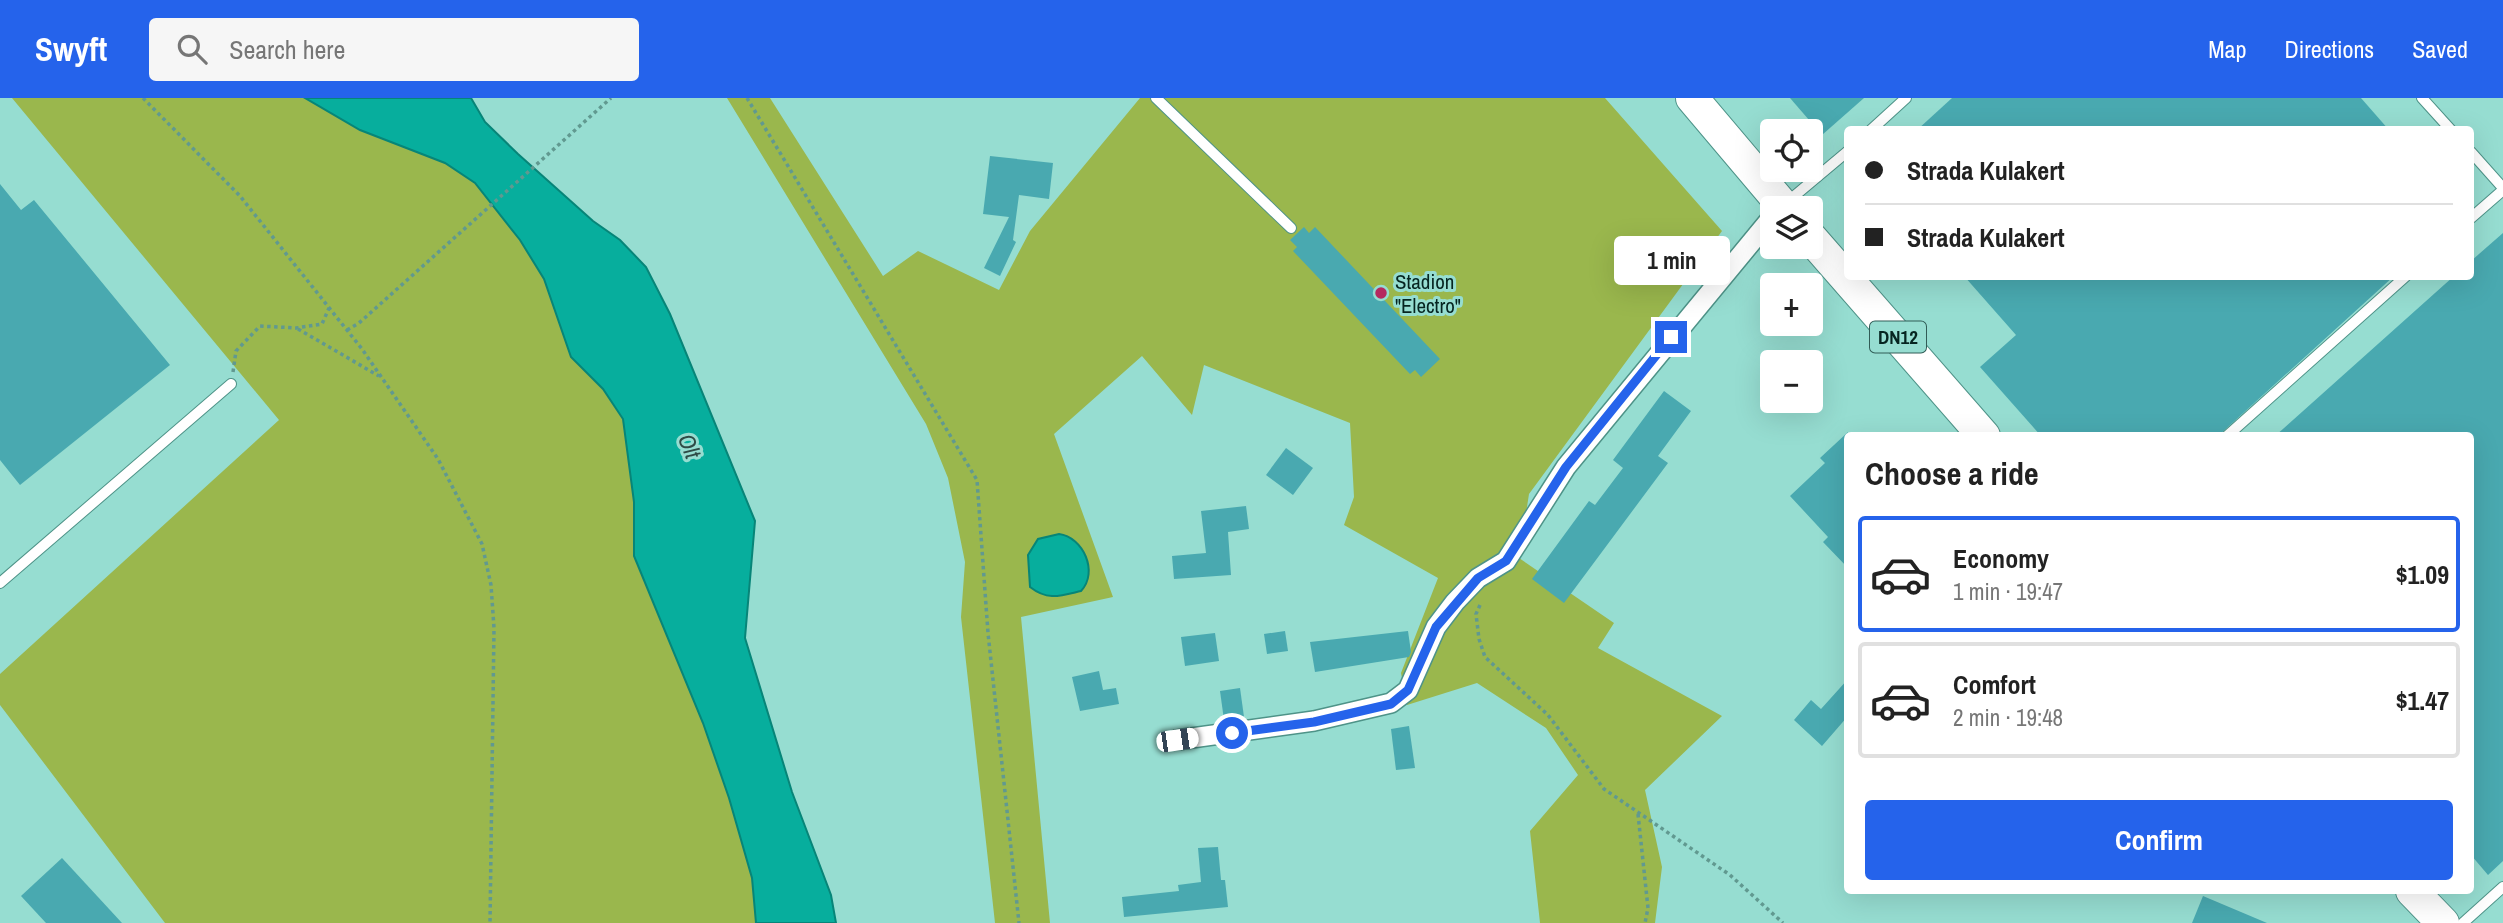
<!DOCTYPE html>
<html lang="en">
<head>
<meta charset="utf-8">
<style>
	body { margin:0; font-family:"Archivo Narrow",sans-serif; background:#f6f6f6; color:#222; height:100vh; display:flex; flex-direction:column; font-size:26px; white-space:nowrap }
	* { box-sizing:border-box; margin:0 }
	p { font-size:23px; color:#767676 }
	.icon { flex:none; width:38px; height:38px; fill:none; stroke:currentColor; stroke-width:2; stroke-linecap:round; stroke-linejoin:round }
	.map { position:relative; flex:1; overflow:hidden }
	.sheet { position:absolute; left:1844px; top:334px; width:630px; height:462px; display:flex; flex-direction:column; background:#fff; border-radius:7px; box-shadow:0 7px 28px #0002 }
	.sheet>* { flex:none }
	.hud { position:absolute; left:1844px; top:28px; width:630px; height:154px; border-radius:7px; box-shadow:0 7px 28px #0002; display:grid; align-content:center; height:154px; padding:0 21px; background:#fff }
	.fabs { position:absolute; left:1760px; top:21px; display:grid; gap:14px }
	.fabs a { display:grid; place-items:center; width:63px; height:63px; border-radius:7px; background:#fff; box-shadow:0 7px 28px #0002; font-size:35px }
	.end { position:absolute; width:32px; height:32px; margin:-16px; border:9px solid #2563eb; background:#fff; box-shadow:0 0 0 4px #fff }
	.from { border-radius:50% }
	.bubble { position:absolute; height:49px; border-radius:7px; background:#fff; box-shadow:0 7px 28px #0002; font-size:23px; font-weight:800; line-height:49px; text-align:center }
	.car { position:absolute; width:21px; height:42px; margin:-21px -10px; border-radius:9px; box-shadow:0 0 5px 2px #0007; background:linear-gradient(#fff 24%,#345 0 40%,#fff 0 76%,#345 0 86%,#fff 0) }
	.hud b { display:flex; align-items:center; gap:24px; height:66px; font-size:26px }
	.hud b+b { border-top:2px solid #e0e0e0 }
	.hud i { width:18px; height:18px; background:#222 }
	ul { padding:0; list-style:none }
	li { display:flex; align-items:center; gap:21px; height:116px; margin:0 14px 10px; padding:0 7px; border:4px solid #e0e0e0; border-radius:7px }
	li div { flex:1 }
	li b { display:block; font-size:26px }
	li em { font-style:normal; font-weight:800 }
	li.active { border-color:#2563eb }
	li>.icon { width:63px; height:63px; stroke-width:1.5 }
	h2 { padding:0 21px; font-size:32px; line-height:84px }
	.primary-button { display:flex; gap:14px; margin-top:auto; padding:14px 21px }
	.primary-button a { flex:1; height:80px; border-radius:7px; background:#2563eb; color:#fff; font-size:28px; font-weight:800; line-height:80px; text-align:center }
	header { display:flex; align-items:center; gap:42px; box-sizing:border-box; height:98px; padding:0 35px; background:#2563eb; color:#fff }
	header strong { font-size:33px }
	nav { display:flex; gap:38px; margin-inline-start:auto; font-size:24px }
	.search { width:490px; height:63px; background:#f6f6f6; display:flex; align-items:center; gap:18px; box-sizing:border-box; padding:0 24px; border-radius:7px; color:#767676; font-size:26px }
	.map>svg:first-child { display:block }
	.green { fill:#9ab74d }
	.water { fill:#07ae9d; stroke:#078578; stroke-width:2 }
	.building { fill:#49a9b0 }
	.lines { fill:none; stroke-linecap:round; stroke-linejoin:round }
	.lane-casing { stroke:#4e9388; stroke-width:12 }
	.street-casing { stroke:#4e9388; stroke-width:22 }
	.primary-casing { stroke:#4e9388; stroke-width:34 }
	.path { stroke:#619990; stroke-width:3.5; stroke-dasharray:3.5 3.5; stroke-linecap:butt }
	.lane { stroke:#fff; stroke-width:10 }
	.street { stroke:#fff; stroke-width:19 }
	.primary { stroke:#fff; stroke-width:32 }
	.route { stroke:#2563eb; stroke-width:9 }
	.poi-dot { fill:#b5295f; stroke:#96ddd1; stroke-width:2.5 }
	.labels { text-anchor:middle; dominant-baseline:central; stroke-width:6; stroke-linejoin:round; paint-order:stroke }
	.shield { fill:#96ddd1; stroke:#315c56; stroke-width:2 }
	.shield-label { font-size:19px; font-weight:bold; fill:#062521 }
	.poi-label { font-size:21px; fill:#062521; stroke:#96ddd1; text-anchor:start }
	.water-label { font-size:23px; font-style:italic; fill:#2e4b46; stroke:#96ddd1 }
</style>
</head>
<body>
<header>
<strong>Swyft</strong>
<div class="search"><svg class="icon" aria-label="search" viewBox="0 0 24 24"><circle cx="10" cy="10" r="6"/><path d="M15 15l6 6"/></svg>Search here</div>
<nav><a>Map</a><a>Directions</a><a>Saved</a></nav>
</header>
<div class="map">
<svg width="2503" height="825" viewBox="0 0 2503 825">
	<rect width="100%" height="100%" fill="#96ddd1"/>
	<!-- green -->
	<g class="green">
		<polygon points="12,0 305,0 360,32 445,65 475,85 520,142 544,181 571,259 603,291 623,321 634,404 634,458 703,625 729,700 752,780 756,825 165,825 0,607 0,576 279,322"/>
		<polygon points="727,0 770,0 883,178 918,153 999,192 1030,133 1140,0 1605,0 1722,133 1529,396 1519,460 1614,525 1598,550 1722,618 1645,692 1662,769 1655,825 1540,825 1530,733 1578,677 1546,630 1477,585 1407,607 1401,575 1438,480 1344,427 1354,399 1350,325 1204,267 1192,317 1142,258 1054,336 1113,499 1021,519 1050,825 995,825 961,519 965,464 948,380 926,326"/>
	</g>
	<!-- water -->
	<g class="water">
		<polygon points="305,0 471,0 485,24 518,56 593,123 620,142 646,169 670,216 755,423 745,540 792,694 831,797 836,825 756,825 752,780 729,700 703,625 634,458 634,404 623,321 603,291 571,259 544,181 520,142 475,85 445,65 360,32"/>
		<path d="M1059 436C1083 439 1099 474 1081 493 1060 498 1048 503 1030 489L1028 457 1038 441Z"/>
	</g>
	<!-- building -->
	<g class="building">
		<polygon points="1790,0 1864,0 1822,37"/>
		<polygon points="1952,0 2361,0 2389,32 1917,32"/>
		<polygon points="990,58 1053,65 1049,101 1019,97 1013,142 1016,144 1000,178 984,170 1009,119 983,116"/>
		<polygon points="0,86 21,112 34,102 170,267 20,387 0,362"/>
		<polygon points="1304,129 1309,135 1315,129 1440,261 1421,279 1415,272 1410,276 1293,153 1297,149 1290,142"/>
		<polygon points="2503,135 2503,763 2488,777 2471,757 2471,338 2275,338 2454,178 2471,178 2471,163"/>
		<polygon points="1964,178 2394,178 2218,338 2041,338 1980,269 2016,237"/>
		<polygon points="1664,293 1691,313 1658,358 1668,365 1564,505 1532,481 1589,403 1595,407 1623,370 1613,362"/>
		<polygon points="1848,334 1848,470 1823,444 1828,439 1790,398 1825,365 1820,360"/>
		<polygon points="1286,350 1313,370 1293,397 1266,377"/>
		<polygon points="1246,408 1249,431 1228,434 1231,477 1174,481 1172,458 1206,455 1201,413"/>
		<polygon points="1285,533 1288,553 1267,556 1264,536"/>
		<polygon points="1408,533 1411,554 1409,559 1315,574 1310,544"/>
		<polygon points="1215,535 1219,563 1185,568 1181,539"/>
		<polygon points="1099,573 1103,592 1116,590 1119,606 1080,613 1072,579"/>
		<polygon points="1848,581 1848,618 1822,648 1794,622 1811,602 1821,611"/>
		<polygon points="1240,590 1244,619 1224,622 1220,593"/>
		<polygon points="1409,628 1415,670 1396,672 1391,631"/>
		<polygon points="1218,749 1221,782 1225,782 1228,809 1124,819 1122,799 1179,793 1178,787 1201,784 1198,750"/>
		<polygon points="62,760 122,825 46,825 21,798"/>
		<polygon points="2203,798 2267,825 2192,825"/>
	</g>
	<g class="lines">
		<defs>
			<g id="lane">
				<polyline points="1156,0 1291,130"/>
				<polyline points="2422,0 2451,32"/>
				<polyline points="1871,32 1906,0"/>
				<polyline points="2471,54 2503,90"/>
				<polyline points="1786,105 1848,53"/>
				<polyline points="2471,120 2503,92"/>
				<polyline points="2227,338 2406,178"/>
				<polyline points="0,485 231,286"/>
				<polyline points="2463,825 2503,789"/>
			</g>
			<polyline id="street" points="1177,642 1314,623 1391,605 1408,592 1436,529 1455,504 1478,480 1506,463 1566,369 1773,118"/>
			<g id="primary">
				<polyline points="1692,0 1785,110"/>
				<polyline points="1811,140 1984,338"/>
				<polyline points="2412,793 2443,825"/>
			</g>
		</defs>
		<!-- lane casing -->
		<use href="#lane" class="lane-casing"/>
		<!-- street casing -->
		<use href="#street" class="street-casing"/>
		<!-- primary casing -->
		<use href="#primary" class="primary-casing"/>
		<!-- path -->
		<g class="path">
			<polyline points="143,0 240,98 362,251 438,361 482,446 491,487 494,530 490,825"/>
			<polyline points="747,0 977,382 988,535 1019,825"/>
			<polyline points="298,231 379,278"/>
			<polyline points="347,232 359,225 611,0"/>
			<polyline points="233,274 236,253 260,228 296,230 322,226 329,210"/>
			<polyline points="1480,507 1476,516 1479,541 1485,559 1548,617 1604,691 1730,777 1783,825"/>
			<polyline points="1638,716 1648,810 1645,825"/>
		</g>
		<!-- lane -->
		<use href="#lane" class="lane"/>
		<!-- street -->
		<use href="#street" class="street"/>
		<!-- primary -->
		<use href="#primary" class="primary"/>
	</g>
	<g class="lines">
		<!-- route -->
		<polyline class="route" points="1232,635 1314,624 1391,606 1408,592 1436,529 1478,480 1506,463 1566,369 1671,239"/>
	</g>
	<!-- markers -->
	<circle class="poi-dot" cx="1381" cy="195" r="7"/>
	<g class="labels">
		<!-- shield labels -->
		<rect class="shield" x="1870" y="223.5" width="56" height="31" rx="5"/>
		<g class="shield-label">
			<text x="1898" y="239">DN12</text>
		</g>
		<!-- poi labels -->
		<g class="poi-label">
			<text x="1395" y="183">Stadion<tspan x="1395" dy="24">"Electro"</tspan></text>
		</g>
		<!-- water labels -->
		<g class="water-label">
			<text transform="translate(690 348) rotate(68)">Olt</text>
		</g>
	</g>
</svg>
<div class="fabs">
<a><svg class="icon" aria-label="locate" viewBox="0 0 24 24"><circle cx="12" cy="12" r="6"/><path d="M12 2v4M12 18v4M2 12h4M18 12h4"/></svg></a>
<a><svg class="icon" aria-label="layers" viewBox="0 0 24 24"><path d="M12 4l9 5-9 5-9-5zM3 14l9 5 9-5"/></svg></a>
<a>+</a>
<a>−</a>
</div>
<i class="end from" style="left:1232px;top:635px"></i>
<i class="end" style="left:1671px;top:239px"></i>
<div class="bubble" style="left:1614px;top:138px;width:116px">1 min</div>
<i class="car" style="left:1177px;top:642px;rotate:82deg"></i>
<div class="hud">
<b><i class="from"></i>Strada Kulakert</b>
<b><i></i>Strada Kulakert</b>
</div>
<section class="sheet">
<h2>Choose a ride</h2>
<ul>
<li class="active"><svg class="icon" aria-label="car" viewBox="0 0 24 24"><path d="M5 17H2v-5l4-1 3-4h7l3 4 3 1v5h-3M9 17h6M6 11h13"/><circle cx="7" cy="17" r="2"/><circle cx="17" cy="17" r="2"/></svg><div><b>Economy</b><p>1 min · 19:47</p></div><em>$1.09</em></li>
<li><svg class="icon" aria-label="car" viewBox="0 0 24 24"><path d="M5 17H2v-5l4-1 3-4h7l3 4 3 1v5h-3M9 17h6M6 11h13"/><circle cx="7" cy="17" r="2"/><circle cx="17" cy="17" r="2"/></svg><div><b>Comfort</b><p>2 min · 19:48</p></div><em>$1.47</em></li>
</ul>
<div class="primary-button"><a>Confirm</a></div>
</section>
</div>
</body>
</html>
